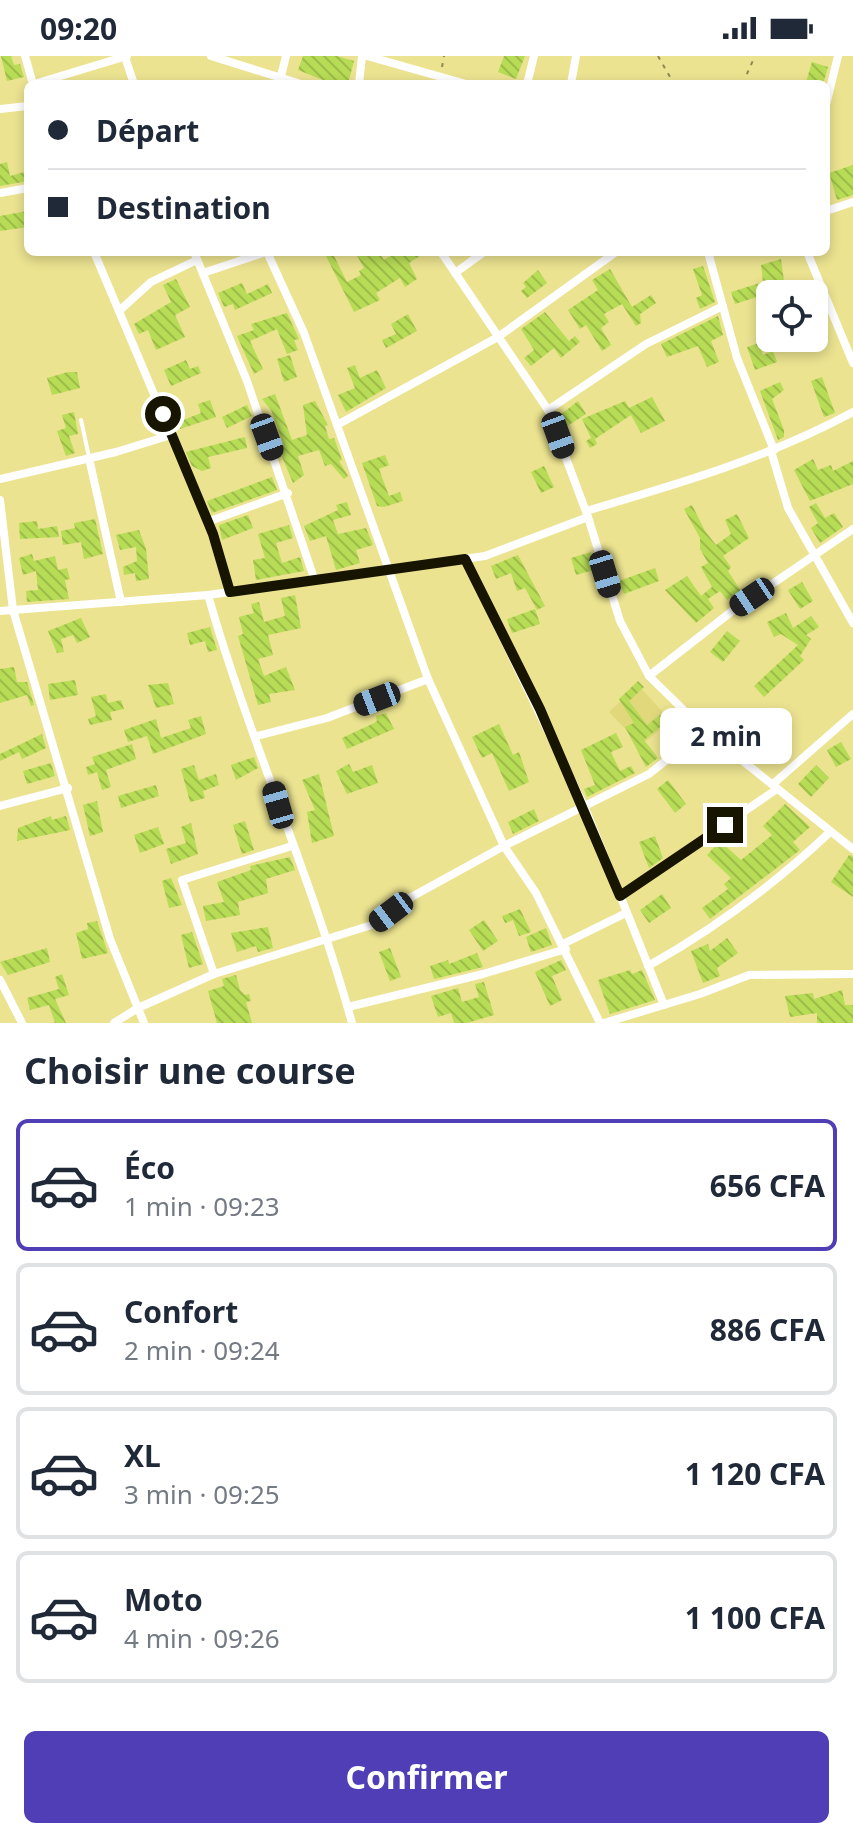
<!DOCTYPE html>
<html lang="fr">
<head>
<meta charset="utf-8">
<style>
	body { margin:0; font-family:"Noto Sans",sans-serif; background:#f2f2f3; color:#1f2937; height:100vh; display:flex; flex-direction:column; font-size:30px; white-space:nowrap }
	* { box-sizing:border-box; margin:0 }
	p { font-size:26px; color:#747a83 }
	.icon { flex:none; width:44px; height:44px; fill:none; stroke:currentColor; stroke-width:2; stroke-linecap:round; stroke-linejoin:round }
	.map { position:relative; height:967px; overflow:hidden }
	.panel { display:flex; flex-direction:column; background:#fff; flex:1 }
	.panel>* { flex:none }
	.hud { position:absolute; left:24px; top:24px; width:806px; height:176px; border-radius:12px; box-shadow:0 4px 12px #0003; display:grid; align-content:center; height:176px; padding:0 24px; background:#fff }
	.fabs { position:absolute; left:756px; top:224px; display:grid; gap:16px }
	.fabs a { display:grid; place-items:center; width:72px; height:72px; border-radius:12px; background:#fff; box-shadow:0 4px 12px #0003; font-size:40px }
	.end { position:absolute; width:36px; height:36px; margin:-18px; border:10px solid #171400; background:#fff; box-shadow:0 0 0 4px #fff }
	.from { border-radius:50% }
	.bubble { position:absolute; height:56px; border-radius:12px; background:#fff; box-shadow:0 4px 12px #0003; font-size:26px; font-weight:700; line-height:56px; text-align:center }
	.car { position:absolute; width:24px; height:48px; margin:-24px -12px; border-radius:10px; box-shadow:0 0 6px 2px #0007; background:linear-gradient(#222 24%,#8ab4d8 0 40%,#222 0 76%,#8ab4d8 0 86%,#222 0) }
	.hud b { display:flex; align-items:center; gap:28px; height:76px; font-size:30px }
	.hud b+b { border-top:2px solid #e0e1e3 }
	.hud i { width:20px; height:20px; background:#1f2937 }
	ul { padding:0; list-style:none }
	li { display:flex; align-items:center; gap:24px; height:132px; margin:0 16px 12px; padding:0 8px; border:4px solid #e0e1e3; border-radius:12px }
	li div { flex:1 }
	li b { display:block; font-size:30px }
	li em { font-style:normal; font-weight:700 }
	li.on { border-color:#4f3eb5 }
	li>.icon { width:72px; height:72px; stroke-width:1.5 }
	h2 { padding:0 24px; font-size:36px; line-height:96px }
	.primary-button { display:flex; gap:16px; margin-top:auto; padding:16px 24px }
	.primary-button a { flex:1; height:92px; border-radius:12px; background:#4f3eb5; color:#fff; font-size:32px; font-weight:700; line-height:92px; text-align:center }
	.status { display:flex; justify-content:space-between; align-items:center; height:56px; padding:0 40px; background:#fff; direction:ltr }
	.status svg { height:22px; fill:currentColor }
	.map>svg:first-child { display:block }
	.built { fill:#e1d77b }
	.building { fill:url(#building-back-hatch) }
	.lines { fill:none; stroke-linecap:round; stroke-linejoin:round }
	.path { stroke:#8e8851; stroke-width:2; stroke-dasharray:4 6; stroke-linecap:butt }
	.lane { stroke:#fff; stroke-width:4 }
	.street { stroke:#fff; stroke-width:8 }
	.route { stroke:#171400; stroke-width:10 }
</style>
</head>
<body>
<div class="status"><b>09:20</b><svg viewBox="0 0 49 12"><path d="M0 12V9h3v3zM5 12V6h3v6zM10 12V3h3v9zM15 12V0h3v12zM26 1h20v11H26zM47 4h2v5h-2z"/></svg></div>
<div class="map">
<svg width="853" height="967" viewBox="0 0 853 967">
	<defs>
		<pattern id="building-back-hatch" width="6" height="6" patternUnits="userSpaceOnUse" patternTransform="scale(2)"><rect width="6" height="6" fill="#b7dc56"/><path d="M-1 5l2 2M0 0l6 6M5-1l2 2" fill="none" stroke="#9dbc49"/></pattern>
	</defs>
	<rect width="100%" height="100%" fill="#ebe390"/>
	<!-- built -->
	<polygon class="built" points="638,629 671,665 641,689 609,656"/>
	<!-- building -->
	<g class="building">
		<polygon points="1,0 11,0 14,9 20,8 24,21 7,25"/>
		<polygon points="303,0 337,0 354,5 348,28 333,28 298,14"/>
		<polygon points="504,0 525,0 516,23 498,16"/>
		<polygon points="812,6 828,11 823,28 806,26"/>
		<polygon points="7,106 10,120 28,115 28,125 0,130 0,108"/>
		<polygon points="853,109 853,139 837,144 829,117"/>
		<polygon points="27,155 28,171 0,175 0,160"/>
		<polygon points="324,196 332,196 347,226 361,219 359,215 364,212 355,196 379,196 384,204 397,196 426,196 409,207 417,223 405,231 400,222 376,237 380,244 354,256"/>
		<polygon points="781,203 785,232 735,248 731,236 763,226 761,209"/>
		<polygon points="703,210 715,246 700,253 696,242 702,239 693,213"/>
		<polygon points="610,213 632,251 651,239 656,247 640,258 641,267 636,270 622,248 604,258 609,266 601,272 611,289 602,295 586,269 580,273 568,254 598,234 592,224"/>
		<polygon points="538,214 547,227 527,242 521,235 526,231 523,227"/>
		<polygon points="176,223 190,251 175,259 185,281 156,294 148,274 139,278 134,268 171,246 163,229"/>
		<polygon points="242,227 247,238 268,228 272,237 235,254 233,248 224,251 218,237"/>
		<polygon points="545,256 569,285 575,280 580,286 561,302 554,292 531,310 524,302 534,294 521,273"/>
		<polygon points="287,257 299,283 294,284 298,294 287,298 277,273 250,285 263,313 254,318 237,280 254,274 251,268"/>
		<polygon points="408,258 417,275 386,292 382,284 396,278 391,268"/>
		<polygon points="718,260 723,279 711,285 719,306 707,311 698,290 667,301 661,288"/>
		<polygon points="759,287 763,299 773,295 777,306 755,314 747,291"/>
		<polygon points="290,299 297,321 284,326 277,303"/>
		<polygon points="186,304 190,313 198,310 201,317 171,330 164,314"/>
		<polygon points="355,309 360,322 377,314 386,332 346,356 338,339 355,332 347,312"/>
		<polygon points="68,316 77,316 80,332 52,339 47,322"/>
		<polygon points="822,321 835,357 824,361 811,325"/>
		<polygon points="780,326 784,334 772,343 784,374 784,381 778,384 760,335"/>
		<polygon points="275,338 292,384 307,379 303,349 315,345 328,369 325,370 329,383 334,382 342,404 339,405 348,420 344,423 331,408 325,410 319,394 298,400 304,419 293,427 277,389 283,387 271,354 262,343"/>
		<polygon points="652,341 665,365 641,377 631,359 595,383 597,388 590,392 586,385 591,382 582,363 625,345 629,352"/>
		<polygon points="210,344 216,361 180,373 178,366 201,357 198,348"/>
		<polygon points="578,345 586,358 566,371 559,360"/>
		<polygon points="247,349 252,360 227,372 222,361"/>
		<polygon points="74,356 78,378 69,380 75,397 66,400 57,375 66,372 62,359"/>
		<polygon points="245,381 247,392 208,401 211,412 202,415 192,410 186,396"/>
		<polygon points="385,399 389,409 379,413 389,440 400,436 403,445 384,451 377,450 362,407"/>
		<polygon points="813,403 818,414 831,409 833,415 853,405 853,428 810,445 794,414"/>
		<polygon points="544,410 554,431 541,437 531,416"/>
		<polygon points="272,421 277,434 212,457 207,445"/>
		<polygon points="347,446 351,459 333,464 338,478 366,472 373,489 356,494 360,507 336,514 326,480 310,485 304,470 338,454 336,449"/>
		<polygon points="816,447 825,462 834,457 843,471 820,487 811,472 818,467 809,451"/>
		<polygon points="692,449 705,475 716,489 731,478 725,464 737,458 749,482 723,500 731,511 728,515 741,535 727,544 720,535 708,543 714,552 696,567 665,534 687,520 701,540 712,531 701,511 708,507 700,493 700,482 684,453"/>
		<polygon points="248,459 253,472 222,484 219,469"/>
		<polygon points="95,463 103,498 84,503 81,486 63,489 61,475 75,472 74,467"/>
		<polygon points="37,465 38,473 57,470 59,481 20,483 19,467"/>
		<polygon points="289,469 293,482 276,487 282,507 300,501 304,515 256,524 253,504 265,502 258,478"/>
		<polygon points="139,474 146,493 149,523 136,525 135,517 124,519 123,511 137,505 136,491 120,494 116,479"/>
		<polygon points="591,496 597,513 576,519 571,502"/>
		<polygon points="32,498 34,505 55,500 58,514 67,512 70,523 65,524 69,543 27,546 26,535 38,534 36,515 23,519 19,502"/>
		<polygon points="518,499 545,550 537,554 525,532 517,535 511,517 496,523 491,510"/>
		<polygon points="655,512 659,525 624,538 619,525"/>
		<polygon points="802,526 813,545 800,553 788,534"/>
		<polygon points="295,539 301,572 268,579 273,599 258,603 264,620 286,611 295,634 269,638 271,646 258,649 238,580 243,578 239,561 254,557 251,548 259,546 264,566 285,560 281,542"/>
		<polygon points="535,553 540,568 512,577 507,563"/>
		<polygon points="786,557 793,572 811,560 819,571 806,579 811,583 800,600 804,604 764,641 754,630 798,589 781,578 774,581 767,566"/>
		<polygon points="81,562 90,581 77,587 73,579 61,583 64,596 57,597 48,575"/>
		<polygon points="210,571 217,594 208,596 205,585 190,589 187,577"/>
		<polygon points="727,575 740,585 723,606 710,596"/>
		<polygon points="14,611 17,626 27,626 34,649 31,650 27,639 0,647 0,613"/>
		<polygon points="75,624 78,639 50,644 48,628"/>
		<polygon points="638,625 644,631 629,645 647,669 665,655 671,662 644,684 658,702 646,711 625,671 634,667 619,643"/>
		<polygon points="168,627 174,648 156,652 148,629"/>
		<polygon points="106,638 108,647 121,644 124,653 110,656 112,664 90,669 88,663 96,660 91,641"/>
		<polygon points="386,657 394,673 347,693 342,682 374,667 377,665 376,660"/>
		<polygon points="201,660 206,678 153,698 147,680 128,686 124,674 156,663 161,682 191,672 188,664"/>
		<polygon points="499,668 513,699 519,696 529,726 509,735 492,697 482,702 472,681"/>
		<polygon points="616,677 623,691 611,696 620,715 631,710 635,717 587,741 584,733 595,729 581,694"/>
		<polygon points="42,678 46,692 22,703 19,696 0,705 0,698"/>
		<polygon points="841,686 851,703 836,711 827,694"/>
		<polygon points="132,688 136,703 106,714 111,731 102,734 97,716 88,719 86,711 95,708 92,701"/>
		<polygon points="254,701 258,712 236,724 231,709"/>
		<polygon points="51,707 55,720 27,728 23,715"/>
		<polygon points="349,708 353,716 372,709 378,727 347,738 336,715"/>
		<polygon points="194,709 199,724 216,718 219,729 203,735 205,742 190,746 181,713"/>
		<polygon points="816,709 829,722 811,741 798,728"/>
		<polygon points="319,718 334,780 312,787 307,756 315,754 302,724"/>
		<polygon points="668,724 686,748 675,757 657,733"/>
		<polygon points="156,729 159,740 121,752 118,740"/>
		<polygon points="97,745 103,776 90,780 83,749"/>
		<polygon points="785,748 810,771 793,786 800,794 710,863 702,852 728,833 724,828 731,822 707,799 720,785 741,804 772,779 763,770"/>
		<polygon points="534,753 539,765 513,778 508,766"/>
		<polygon points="51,760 52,764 66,760 70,774 17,785 18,772"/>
		<polygon points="245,765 254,794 242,798 233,769"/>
		<polygon points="191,767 198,798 171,808 166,793 186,787 181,771"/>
		<polygon points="158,771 164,788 140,797 134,779"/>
		<polygon points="655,780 663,802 649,812 639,786"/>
		<polygon points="849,799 853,800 853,841 831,826"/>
		<polygon points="290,801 295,814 266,823 268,837 238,846 240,859 206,865 203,850 224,846 217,826 251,814 250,810"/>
		<polygon points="171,822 182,849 169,852 162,825"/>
		<polygon points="662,838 671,852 649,867 640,854"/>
		<polygon points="520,853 531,876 519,880 513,864 505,867 502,860"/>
		<polygon points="484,864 498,885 483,895 469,874"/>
		<polygon points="97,865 108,897 82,903 76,877 88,873 87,867"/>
		<polygon points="268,871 273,892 258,896 256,890 237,896 231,877"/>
		<polygon points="546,872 552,889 531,896 526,881"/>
		<polygon points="192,876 203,908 189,912 181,879"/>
		<polygon points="727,882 738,897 717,912 720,920 703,927 691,895 708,888 710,895"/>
		<polygon points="47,892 50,906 8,919 0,906"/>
		<polygon points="390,892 401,921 390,925 379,896"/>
		<polygon points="477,897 483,911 434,923 430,910 448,904 449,908"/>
		<polygon points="561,904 566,914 552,920 562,944 550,950 535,916"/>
		<polygon points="630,914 632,918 642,914 655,944 610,958 598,924"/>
		<polygon points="62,918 69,939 55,943 66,967 55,967 49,949 30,954 27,942 59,933 55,921"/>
		<polygon points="236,919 240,934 245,939 249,938 251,945 246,946 252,967 217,967 208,935 224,930 222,923"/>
		<polygon points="484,926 494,959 467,967 454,967 451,957 438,961 431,940 458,932 462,946 479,941 475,928"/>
		<polygon points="842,934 845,949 853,949 853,967 817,967 817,957 790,961 785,940 813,937 814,943"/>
	</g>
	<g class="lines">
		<!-- path -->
		<g class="path">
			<polyline points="658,0 674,28"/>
			<polyline points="442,11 444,0"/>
			<polyline points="746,28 746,20 755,0"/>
		</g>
		<!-- lane -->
		<polyline class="lane" points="81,364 89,401"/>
		<!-- street -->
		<g class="street">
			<polyline points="25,0 33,28"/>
			<polyline points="211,0 301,28"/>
			<polyline points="367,0 466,28"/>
			<polyline points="125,1 134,28"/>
			<polyline points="281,20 286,0"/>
			<polyline points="34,28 127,0"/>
			<polyline points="359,28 362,0"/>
			<polyline points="527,28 534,0"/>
			<polyline points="571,28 576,0"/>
			<polyline points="826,49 838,0"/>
			<polyline points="0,53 28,50"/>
			<polyline points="0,137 28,132"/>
			<polyline points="826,155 853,146"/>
			<polyline points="94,196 213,478 230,536"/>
			<polyline points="194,196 247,325 315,525"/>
			<polyline points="267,196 304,277 428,623 504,790 536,837 600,967"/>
			<polyline points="441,196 548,354 588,461 620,565 649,620 704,674 853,793"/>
			<polyline points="708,196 737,302 774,394"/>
			<polyline points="807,196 853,307"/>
			<polyline points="203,217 266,196"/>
			<polyline points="455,217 484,196"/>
			<polyline points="119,255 151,226 197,204"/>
			<polyline points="548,354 646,288 723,250"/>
			<polyline points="337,369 498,281 616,196"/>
			<polyline points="771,395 788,452 853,567"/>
			<polyline points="89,402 121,546"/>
			<polyline points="0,423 116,396 171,379"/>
			<polyline points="0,444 13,554 110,883 144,967"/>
			<path d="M586 455C678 428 768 402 853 356"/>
			<polyline points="207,466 288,437"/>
			<polyline points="465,503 585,752 664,949"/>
			<path d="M208 539C249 683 312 822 352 967"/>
			<polyline points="0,555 208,539 485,500 588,461"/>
			<polyline points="649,620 731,556 853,473"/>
			<polyline points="257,680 327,662 428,623"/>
			<polyline points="773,728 853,658"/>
			<polyline points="0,750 68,732"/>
			<polyline points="620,840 777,733"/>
			<polyline points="563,888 626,857"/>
			<path d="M648 910C714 873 775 828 830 776"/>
			<polyline points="214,918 182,824 292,790"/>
			<polyline points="0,924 22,967"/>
			<polyline points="348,951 483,918 566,893"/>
			<polyline points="114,967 138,952 214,918 375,868 406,844 504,790 649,718 704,674"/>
			<polyline points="604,967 700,938 749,919 853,918"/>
		</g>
	</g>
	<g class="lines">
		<!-- route -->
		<polyline class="route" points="163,358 213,478 230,536 465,503 540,653 620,840 725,769"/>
	</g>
</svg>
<div class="fabs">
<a><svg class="icon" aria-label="locate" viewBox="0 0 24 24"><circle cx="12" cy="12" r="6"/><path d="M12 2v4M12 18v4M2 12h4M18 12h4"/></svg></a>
</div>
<i class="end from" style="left:163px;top:358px"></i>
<i class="end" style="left:725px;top:769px"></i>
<div class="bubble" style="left:660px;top:652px;width:132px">2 min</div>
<i class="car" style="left:558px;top:379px;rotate:160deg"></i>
<i class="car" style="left:267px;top:381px;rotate:160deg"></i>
<i class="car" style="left:605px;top:518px;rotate:163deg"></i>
<i class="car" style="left:752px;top:541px;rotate:236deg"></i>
<i class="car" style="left:377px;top:643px;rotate:249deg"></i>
<i class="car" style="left:278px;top:749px;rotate:344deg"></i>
<i class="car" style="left:391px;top:856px;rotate:233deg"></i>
<div class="hud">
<b><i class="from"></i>Départ</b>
<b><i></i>Destination</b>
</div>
</div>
<section class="panel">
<h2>Choisir une course</h2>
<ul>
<li class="on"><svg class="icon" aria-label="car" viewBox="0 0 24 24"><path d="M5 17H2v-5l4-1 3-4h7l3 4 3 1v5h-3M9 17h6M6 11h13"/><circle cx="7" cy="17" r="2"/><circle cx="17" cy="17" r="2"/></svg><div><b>Éco</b><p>1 min · 09:23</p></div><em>656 CFA</em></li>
<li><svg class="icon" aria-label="car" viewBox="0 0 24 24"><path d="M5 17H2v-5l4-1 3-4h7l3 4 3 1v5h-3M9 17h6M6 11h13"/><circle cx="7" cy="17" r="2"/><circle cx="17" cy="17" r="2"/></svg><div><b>Confort</b><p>2 min · 09:24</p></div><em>886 CFA</em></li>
<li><svg class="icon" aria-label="car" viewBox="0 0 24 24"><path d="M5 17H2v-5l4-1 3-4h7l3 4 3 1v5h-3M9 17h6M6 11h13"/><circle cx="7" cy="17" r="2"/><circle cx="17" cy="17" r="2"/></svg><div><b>XL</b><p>3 min · 09:25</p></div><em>1 120 CFA</em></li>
<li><svg class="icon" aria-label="car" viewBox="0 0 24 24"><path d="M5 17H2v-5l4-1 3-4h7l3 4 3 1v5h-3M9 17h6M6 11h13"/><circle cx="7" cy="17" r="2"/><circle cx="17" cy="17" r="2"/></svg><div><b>Moto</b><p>4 min · 09:26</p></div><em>1 100 CFA</em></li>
</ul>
<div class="primary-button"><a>Confirmer</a></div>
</section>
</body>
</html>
